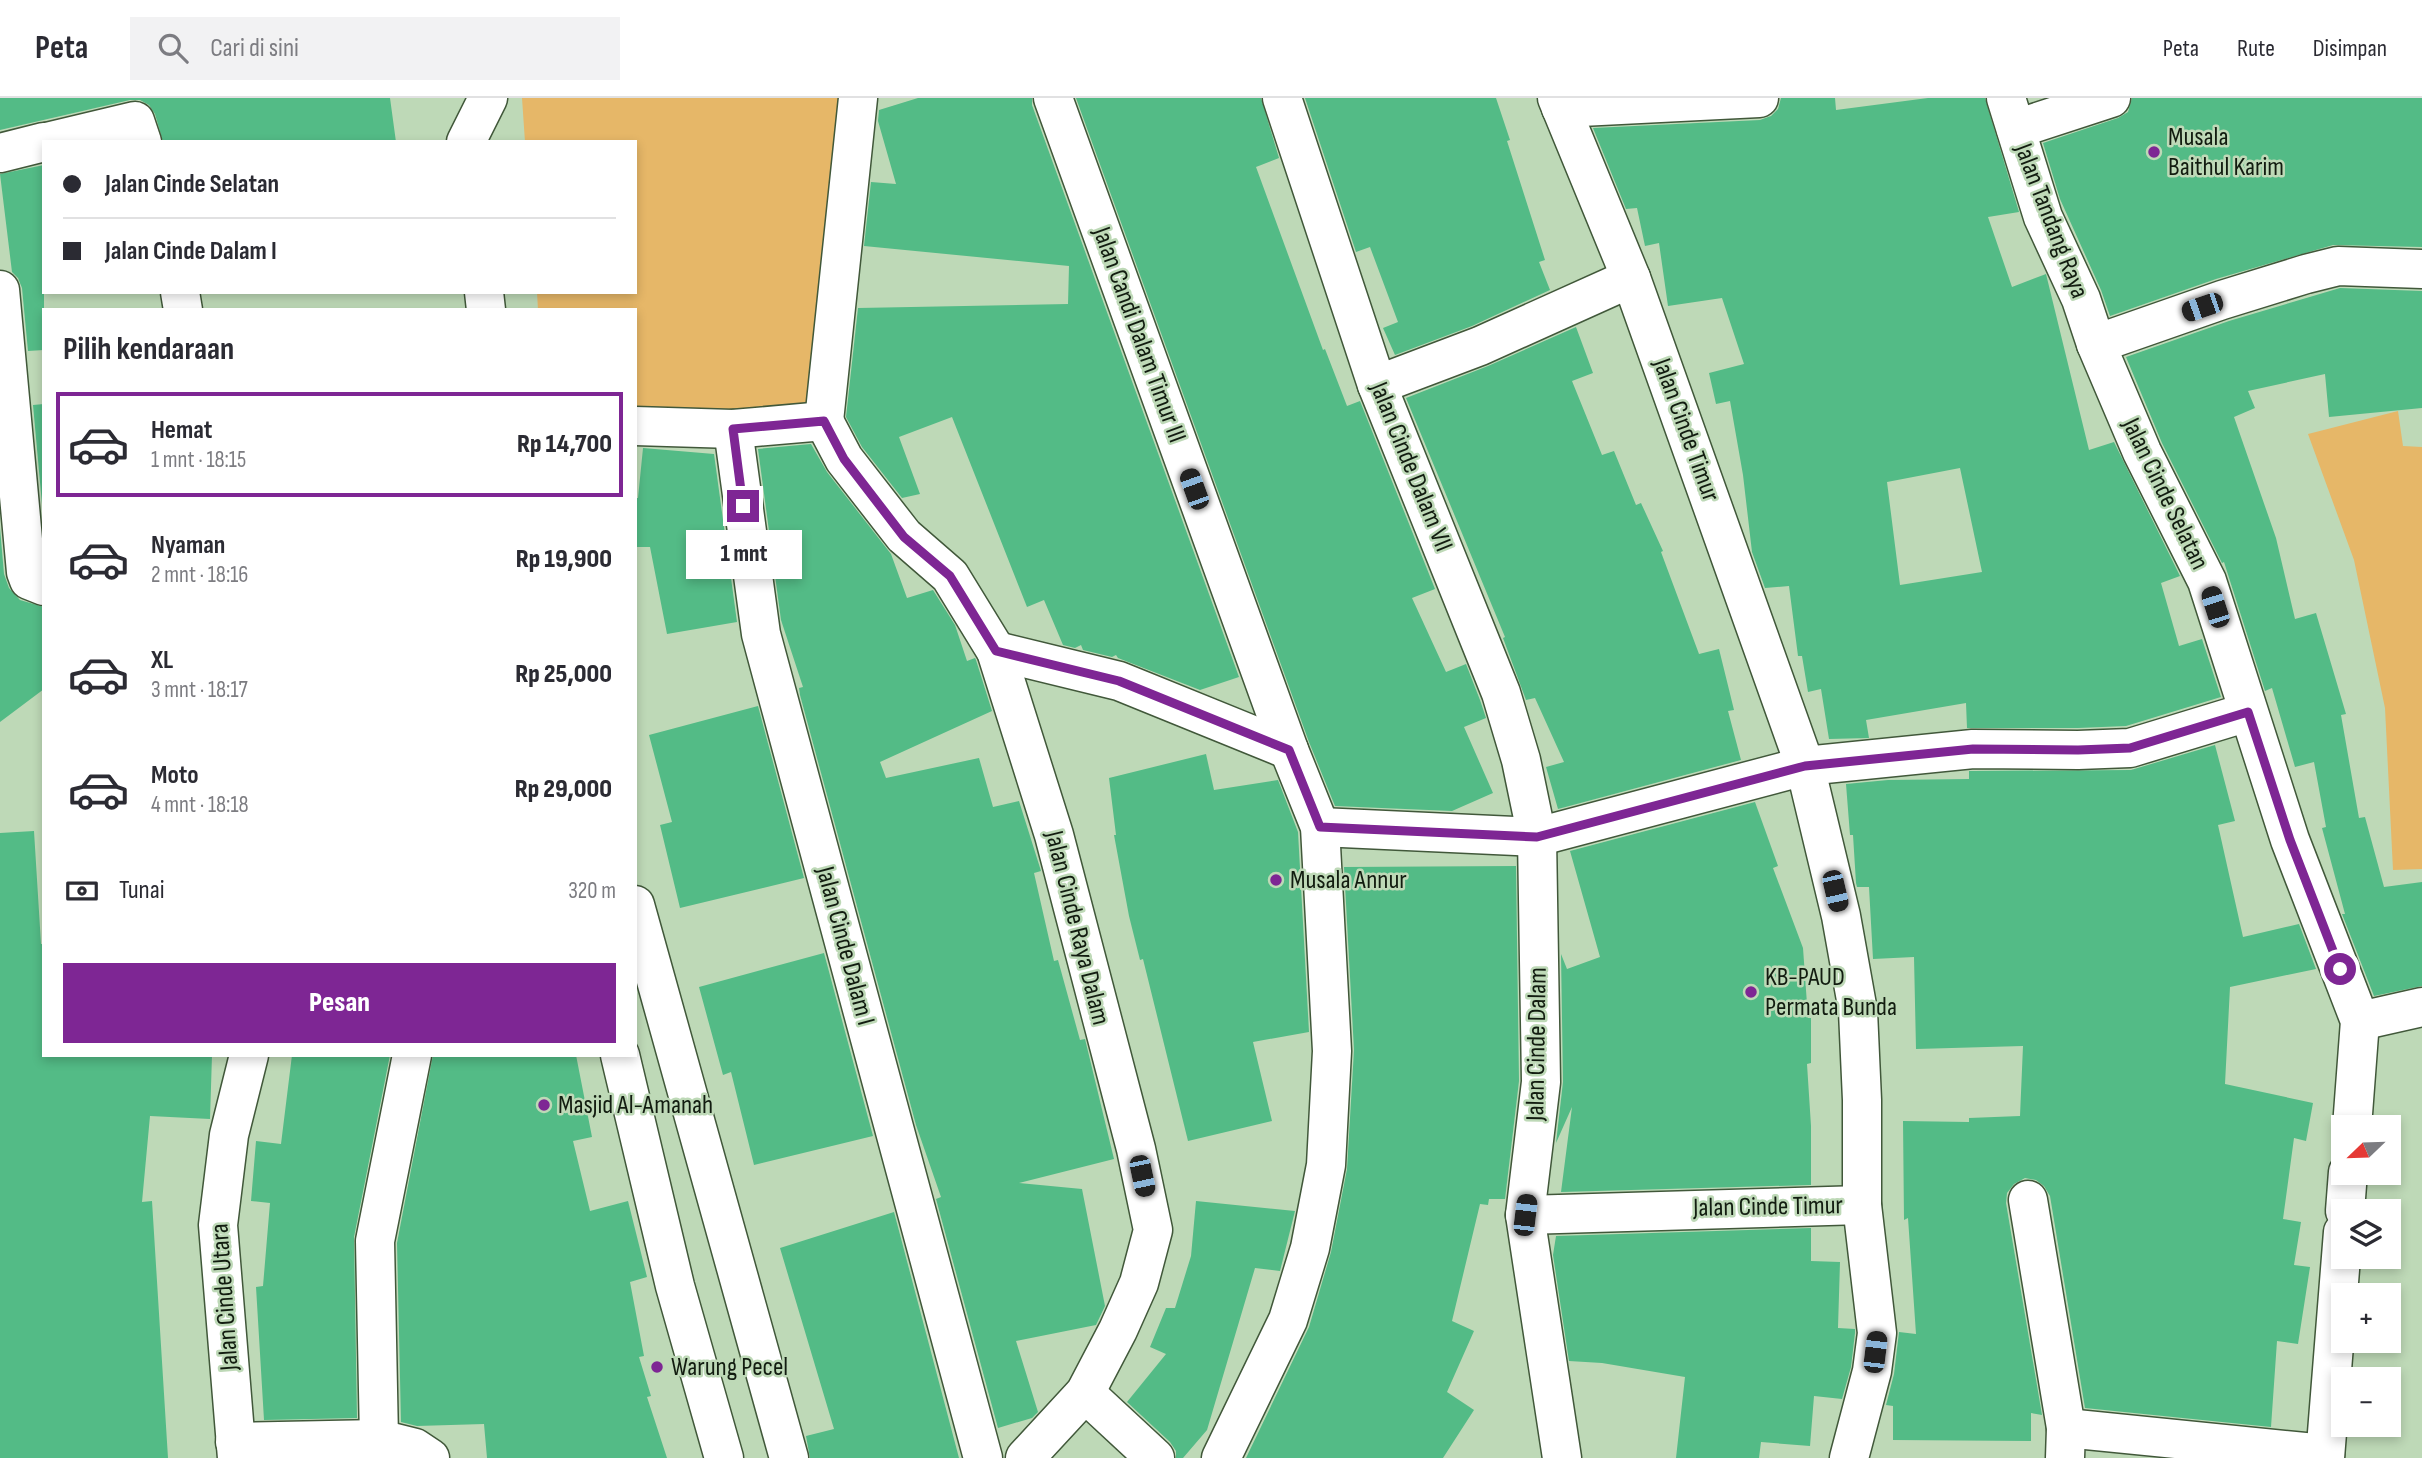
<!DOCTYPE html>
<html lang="id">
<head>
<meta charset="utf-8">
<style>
	body { margin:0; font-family:"Sofia Sans Condensed",sans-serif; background:#f2f2f3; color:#2b2b33; height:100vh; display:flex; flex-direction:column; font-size:26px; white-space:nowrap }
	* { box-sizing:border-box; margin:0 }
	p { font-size:23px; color:#7c7c81 }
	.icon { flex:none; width:38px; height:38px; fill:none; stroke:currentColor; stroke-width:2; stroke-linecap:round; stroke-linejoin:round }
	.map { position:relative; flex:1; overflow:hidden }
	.panel { position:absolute; left:42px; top:210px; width:595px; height:749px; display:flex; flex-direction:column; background:#fff; border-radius:0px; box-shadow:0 4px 10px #0003 }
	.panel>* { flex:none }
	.hud { position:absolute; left:42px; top:42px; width:595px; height:154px; border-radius:0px; box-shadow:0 4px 10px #0003; display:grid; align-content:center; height:154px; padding:0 21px; background:#fff }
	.needle { width:46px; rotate:247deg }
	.fabs { position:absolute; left:2331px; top:1017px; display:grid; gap:14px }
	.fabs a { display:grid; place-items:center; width:70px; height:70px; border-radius:0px; background:#fff; box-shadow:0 4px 10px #0003; font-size:35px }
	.end { position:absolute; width:32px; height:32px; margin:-16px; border:9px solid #7e2694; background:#fff; box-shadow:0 0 0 4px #fff }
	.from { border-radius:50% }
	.bubble { position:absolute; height:49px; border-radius:0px; background:#fff; box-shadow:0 4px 10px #0003; font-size:23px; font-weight:800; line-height:49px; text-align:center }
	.car { position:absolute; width:21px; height:42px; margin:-21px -10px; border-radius:9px; box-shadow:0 0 5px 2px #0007; background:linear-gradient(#222 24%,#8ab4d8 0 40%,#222 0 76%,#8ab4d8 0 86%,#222 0) }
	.hud b { display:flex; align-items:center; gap:24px; height:66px; font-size:26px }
	.hud b+b { border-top:2px solid #e1e1e2 }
	.hud i { width:18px; height:18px; background:#2b2b33 }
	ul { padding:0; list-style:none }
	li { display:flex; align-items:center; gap:21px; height:105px; margin:0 14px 10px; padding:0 7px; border:4px solid transparent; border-radius:0px }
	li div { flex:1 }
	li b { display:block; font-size:26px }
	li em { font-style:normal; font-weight:800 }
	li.on { border-color:#7e2694 }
	li>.icon { width:63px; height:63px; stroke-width:1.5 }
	h2 { padding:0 21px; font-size:32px; line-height:84px }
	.pay { display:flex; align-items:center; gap:18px; height:77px; padding:0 21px; font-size:26px }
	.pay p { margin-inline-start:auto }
	.action { display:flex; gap:14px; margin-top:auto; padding:14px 21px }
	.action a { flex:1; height:80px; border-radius:0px; background:#7e2694; color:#fff; font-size:28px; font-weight:800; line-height:80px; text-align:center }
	header { display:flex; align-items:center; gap:42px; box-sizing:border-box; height:98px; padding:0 35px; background:#fff; border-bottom:2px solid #e1e1e2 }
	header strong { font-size:33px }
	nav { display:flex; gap:38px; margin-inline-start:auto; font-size:24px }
	.search { width:490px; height:63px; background:#f2f2f3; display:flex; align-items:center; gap:18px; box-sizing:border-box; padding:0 24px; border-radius:0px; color:#7c7c81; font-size:26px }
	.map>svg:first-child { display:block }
	.green { fill:#e6b768 }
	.building { fill:#53bb86; fill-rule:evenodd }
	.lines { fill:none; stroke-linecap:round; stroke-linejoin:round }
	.street-casing { stroke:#41583a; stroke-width:41 }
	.secondary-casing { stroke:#41583a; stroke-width:41 }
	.street { stroke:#fff; stroke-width:38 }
	.secondary { stroke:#fff; stroke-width:38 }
	.route { stroke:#7e2694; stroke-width:9 }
	.poi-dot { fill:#7e2694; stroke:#bed9b7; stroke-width:2.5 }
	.labels { text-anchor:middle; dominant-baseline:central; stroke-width:5; stroke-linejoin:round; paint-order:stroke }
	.poi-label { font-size:26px; fill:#121c10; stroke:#bed9b7; text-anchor:start }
	.street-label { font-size:26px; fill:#121c10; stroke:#bed9b7 }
</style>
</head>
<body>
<header>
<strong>Peta</strong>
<div class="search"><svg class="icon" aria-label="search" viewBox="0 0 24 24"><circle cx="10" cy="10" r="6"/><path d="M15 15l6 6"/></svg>Cari di sini</div>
<nav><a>Peta</a><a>Rute</a><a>Disimpan</a></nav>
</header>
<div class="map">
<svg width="2422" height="1360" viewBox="0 0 2422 1360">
	<rect width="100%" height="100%" fill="#bed9b7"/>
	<!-- green -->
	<g class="green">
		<polygon points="522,0 847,0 812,313 635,316 635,212 538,212 537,194 635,194 635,44 525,44"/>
		<polygon points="2398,313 2403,348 2422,349 2422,771 2393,772 2385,610 2354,462 2308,336"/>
	</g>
	<!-- building -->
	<g class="building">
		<polygon points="0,0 390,0 396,44 163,44 155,16 149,7 140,2 130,2 0,32"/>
		<polygon points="918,0 1032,0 1032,7 1239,579 1200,592 1118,560 1116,557 1112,559 1083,552 1081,547 1075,550 1063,547 1044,502 1027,509 952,319 899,339 920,396 902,400 862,349 846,319 858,210 1068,206 1069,168 864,148 871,84 896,86 878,23 879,12"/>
		<polygon points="1076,0 1261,0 1279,60 1256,69 1323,252 1325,251 1347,308 1360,303 1435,491 1412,500 1446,574 1466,566 1480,602 1486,620 1464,629 1493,695 1452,713 1335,708 1309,644"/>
		<polygon points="1305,0 1496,0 1510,42 1507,43 1545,162 1539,164 1550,192 1472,228 1395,257 1383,230 1398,224 1370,149 1356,154"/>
		<path d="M1781 0H1835L1836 12 1928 0H1985L2019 114 1988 119 2012 189 2046 176 2089 352 2114 344 2180 478 2161 485 2179 548 2202 541 2221 599 2126 628 2078 630H1967L1966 605 1866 622 1869 640 1829 641 1821 591 1808 594 1802 558H1798L1789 488 1765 490 1752 454 1743 377 1730 303 1716 306 1709 275 1744 266 1722 200 1668 208 1659 145 1645 148 1637 110 1626 111 1593 30 1760 22 1771 18 1778 11ZM1960 370 1982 474 1900 487 1887 384Z"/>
		<polygon points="2132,0 2422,0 2422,149 2333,147 2216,181 2110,218 2101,192 2060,101 2043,45 2118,20 2128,14"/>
		<polygon points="44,67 44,252 28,253 22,190 18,180 12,174 0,76"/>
		<polygon points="2340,190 2422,193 2422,310 2329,319 2325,276 2248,293 2255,310 2234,319 2276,440 2295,521 2316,515 2346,616 2341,617 2359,720 2365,719 2384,789 2422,784 2422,888 2374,898 2342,816 2345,816 2322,730 2326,729 2314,664 2295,669 2272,590 2265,593 2224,464 2222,465 2162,345 2126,259 2229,223"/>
		<polygon points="1576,229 1593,275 1572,283 1602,357 1614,353 1636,407 1641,405 1663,453 1661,454 1699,556 1719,551 1734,612 1728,613 1741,662 1558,711 1546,669 1564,664 1535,600 1526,602 1503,540 1505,539 1406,300 1488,268"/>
		<polygon points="44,306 44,428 33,307"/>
		<polygon points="811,346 827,374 891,456 907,500 933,492 955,527 967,563 975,560 976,562 992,613 880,664 886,680 979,660 993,709 1019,703 1041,773 1034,775 1054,863 1058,862 1080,942 1085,941 1114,1061 1019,1085 1082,1091 1105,1208 1096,1227 1016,1243 1038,1314 1032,1320 998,1330 936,1101 941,1099 916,1027 800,597 799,590 803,589 781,522 758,351"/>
		<polygon points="643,350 714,356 737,524 667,536 650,449 635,449 635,400 638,400"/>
		<polygon points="0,430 4,476 9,490 20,502 44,509 44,591 0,624"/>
		<polygon points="758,608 804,780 680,810 660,727 672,724 649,637"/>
		<polygon points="2215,647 2235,723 2218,727 2243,839 2299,826 2316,871 2230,889 2225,986 2313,1005 2306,1043 2294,1040 2283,1121 2301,1124 2294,1167 2310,1169 2298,1246 2277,1243 2271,1329 2085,1310 2050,1098 2044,1088 2036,1082 2025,1080 2014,1086 2007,1095 2006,1105 2042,1317 2031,1315 2031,1343 1893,1342 1893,1308 1886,1307 1894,1276 1899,1234 1916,1236 1908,1120 1904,1122 1903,1023 1969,1024 1969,1020 2020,1018 2023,948 1916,951 1914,859 1873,861 1869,789 1857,789 1856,785 1853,737 1850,737 1846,686 1888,682 1969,681 1969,673 1974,673 2131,672"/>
		<polygon points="1206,656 1214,692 1278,682 1298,734 1309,934 1253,944 1272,1023 1188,1043 1143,861 1140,862 1129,818 1114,737 1116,737 1109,680"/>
		<polygon points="1755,704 1778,768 1773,770 1803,850 1808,920 1811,920 1811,965 1807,966 1811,1028 1811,1087 1561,1094 1572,1009 1556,1045 1563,984 1561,856 1567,871 1600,859 1570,753"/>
		<polygon points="34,733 41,846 44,846 44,957 212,957 210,1021 150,1018 142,1104 152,1103 168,1360 0,1360 0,735"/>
		<polygon points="1516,768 1519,983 1505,1101 1489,1101 1488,1107 1480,1106 1452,1223 1474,1233 1447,1294 1474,1312 1443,1360 1246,1360 1309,1229 1331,1154 1347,1071 1354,952 1344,769"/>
		<polygon points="824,855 873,1038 754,1067 731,974 723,977 699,889"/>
		<polygon points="292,957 390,957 354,1139 357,1320 264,1322 256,1189 263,1188 270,1105 251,1103 256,1043 281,1046"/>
		<polygon points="433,957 576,957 592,1039 573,1043 590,1113 628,1103 647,1179 630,1184 644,1258 639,1259 651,1298 647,1299 667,1360 487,1360 484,1326 417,1328 401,1324 397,1145"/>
		<polygon points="1196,1103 1295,1113 1280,1173 1255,1170 1207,1332 1183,1360 1176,1360 1176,1353 1170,1344 1127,1304 1166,1256 1150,1249 1166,1210 1175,1210 1191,1158"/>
		<polygon points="894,1114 959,1360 810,1360 806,1338 834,1331 780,1150"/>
		<polygon points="1811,1130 1811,1163 1840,1164 1838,1230 1855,1231 1855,1235 1851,1269 1842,1301 1814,1298 1810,1348 1761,1344 1759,1360 1676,1360 1685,1279 1602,1265 1569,1263 1553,1157 1556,1138"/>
	</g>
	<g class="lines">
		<defs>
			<g id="street">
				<polyline points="1053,0 1289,652 1320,729 1332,953 1326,1067 1310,1150 1288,1222 1221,1360"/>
				<polyline points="1282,0 1377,287 1501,595 1521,662 1537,739 1541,984 1525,1117 1562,1360"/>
				<polyline points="1557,0 1631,180 1805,668 1841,818 1858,913 1862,1002 1862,1107 1877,1235 1872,1273 1849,1360"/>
				<polyline points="1561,10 1759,0"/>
				<polyline points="2016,31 2111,0"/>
				<polyline points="47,44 135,23 142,44"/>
				<polyline points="466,44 488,0"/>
				<polyline points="0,55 44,44"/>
				<polyline points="0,192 26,474 29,482 44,488"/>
				<polyline points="180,194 183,212"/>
				<polyline points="484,194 486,212"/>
				<polyline points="2096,246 2222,202 2306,176 2338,168 2422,171"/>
				<polyline points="1377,287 1480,248 1631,180"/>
				<polyline points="824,323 844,361 904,438 950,478 996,553 1054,737 1136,1051 1153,1132 1139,1185 1118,1232 1085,1295 1025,1360"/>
				<polyline points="824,323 858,0"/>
				<polyline points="635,328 733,331 824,323"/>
				<polyline points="733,331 761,536 983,1360"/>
				<polyline points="996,553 1119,583 1289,652"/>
				<polyline points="1320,729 1537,739 1805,668 1973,651 2078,652 2130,650 2248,614"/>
				<polyline points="635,807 789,1360"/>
				<polyline points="2360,923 2422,909"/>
				<polyline points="620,957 675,1188 724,1360"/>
				<polyline points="2028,1102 2066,1330 2065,1360"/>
				<polyline points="1525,1117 1862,1107"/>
				<polyline points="1085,1295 1155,1360"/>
				<polyline points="2066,1330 2325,1356"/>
				<polyline points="379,1341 375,1143 412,957"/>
				<polyline points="235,1344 379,1341 415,1350 430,1360"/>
				<polyline points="237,1360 218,1127 229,1037 249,957"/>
			</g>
			<g id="secondary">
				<polyline points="2006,0 2043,119 2081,201 2096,246 2142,354 2207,483 2290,742 2360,923 2352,1029"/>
				<polyline points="2345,1113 2348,1074"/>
				<polyline points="2325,1360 2343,1134"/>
			</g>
		</defs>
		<!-- street casing -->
		<use href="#street" class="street-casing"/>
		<!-- secondary casing -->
		<use href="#secondary" class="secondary-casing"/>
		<!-- street -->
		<use href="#street" class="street"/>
		<!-- secondary -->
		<use href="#secondary" class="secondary"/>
	</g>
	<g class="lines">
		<!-- route -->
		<polyline class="route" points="743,408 733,331 824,323 844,361 904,439 950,478 996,553 1119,583 1289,652 1320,729 1537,739 1805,668 1973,651 2078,652 2130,650 2248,614 2290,742 2340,871"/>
	</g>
	<!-- markers -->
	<g class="poi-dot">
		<circle cx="2154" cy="54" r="7"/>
		<circle cx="1276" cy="782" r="7"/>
		<circle cx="1751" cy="894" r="7"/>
		<circle cx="544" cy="1007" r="7"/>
		<circle cx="657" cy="1269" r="7"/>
	</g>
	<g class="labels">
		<!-- poi labels -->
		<g class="poi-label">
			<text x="2168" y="39">Musala<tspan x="2168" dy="30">Baithul Karim</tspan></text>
			<text x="1290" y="782">Musala Annur</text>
			<text x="1765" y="879">KB-PAUD<tspan x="1765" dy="30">Permata Bunda</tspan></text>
			<text x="558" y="1007">Masjid Al-Amanah</text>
			<text x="671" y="1269">Warung Pecel</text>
		</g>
		<!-- street labels -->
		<g class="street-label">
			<text transform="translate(2051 123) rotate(69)">Jalan Tandang Raya</text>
			<text transform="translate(1139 237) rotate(70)">Jalan Candi Dalam Timur III</text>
			<text transform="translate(1686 332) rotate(70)">Jalan Cinde Timur</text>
			<text transform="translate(1411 369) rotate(68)">Jalan Cinde Dalam VII</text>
			<text transform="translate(2165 396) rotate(64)">Jalan Cinde Selatan</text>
			<text transform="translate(1077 830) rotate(76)">Jalan Cinde Raya Dalam</text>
			<text transform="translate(845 848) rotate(75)">Jalan Cinde Dalam I</text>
			<text transform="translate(1537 946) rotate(-89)">Jalan Cinde Dalam</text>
			<text transform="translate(1768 1109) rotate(-1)">Jalan Cinde Timur</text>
			<text transform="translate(225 1199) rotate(-94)">Jalan Cinde Utara</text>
		</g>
	</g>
</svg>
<div class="fabs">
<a><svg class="needle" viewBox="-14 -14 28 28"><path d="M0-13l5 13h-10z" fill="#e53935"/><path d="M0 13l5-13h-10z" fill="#7c7c81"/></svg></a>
<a><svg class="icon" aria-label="layers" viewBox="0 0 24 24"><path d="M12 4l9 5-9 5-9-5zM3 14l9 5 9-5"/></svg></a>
<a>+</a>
<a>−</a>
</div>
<i class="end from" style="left:2340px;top:871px"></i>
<i class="end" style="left:743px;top:408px"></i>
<div class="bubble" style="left:686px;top:432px;width:116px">1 mnt</div>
<i class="car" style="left:2202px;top:209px;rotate:251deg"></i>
<i class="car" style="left:1194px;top:391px;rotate:340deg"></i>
<i class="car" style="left:2215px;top:509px;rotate:342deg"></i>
<i class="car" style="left:1835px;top:793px;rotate:167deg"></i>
<i class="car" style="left:1142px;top:1078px;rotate:168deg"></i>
<i class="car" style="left:1525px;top:1117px;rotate:7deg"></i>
<i class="car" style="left:1875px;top:1254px;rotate:7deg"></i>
<div class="hud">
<b><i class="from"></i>Jalan Cinde Selatan</b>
<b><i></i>Jalan Cinde Dalam I</b>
</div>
<section class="panel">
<h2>Pilih kendaraan</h2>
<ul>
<li class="on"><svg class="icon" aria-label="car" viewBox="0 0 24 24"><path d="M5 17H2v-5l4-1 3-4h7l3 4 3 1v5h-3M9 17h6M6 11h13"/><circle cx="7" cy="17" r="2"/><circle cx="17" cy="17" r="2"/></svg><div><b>Hemat</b><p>1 mnt · 18:15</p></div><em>Rp 14,700</em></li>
<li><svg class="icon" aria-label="car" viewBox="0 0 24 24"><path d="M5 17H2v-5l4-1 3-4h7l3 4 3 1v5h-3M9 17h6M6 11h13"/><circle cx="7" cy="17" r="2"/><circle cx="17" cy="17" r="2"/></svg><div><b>Nyaman</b><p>2 mnt · 18:16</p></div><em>Rp 19,900</em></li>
<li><svg class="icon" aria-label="car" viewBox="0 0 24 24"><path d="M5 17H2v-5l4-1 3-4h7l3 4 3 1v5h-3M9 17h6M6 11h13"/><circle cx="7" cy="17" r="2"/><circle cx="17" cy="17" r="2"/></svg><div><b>XL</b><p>3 mnt · 18:17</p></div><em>Rp 25,000</em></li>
<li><svg class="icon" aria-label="car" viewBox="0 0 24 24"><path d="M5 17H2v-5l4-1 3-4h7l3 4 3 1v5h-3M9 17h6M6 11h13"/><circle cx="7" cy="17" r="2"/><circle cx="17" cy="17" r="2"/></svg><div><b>Moto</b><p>4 mnt · 18:18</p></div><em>Rp 29,000</em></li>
</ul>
<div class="pay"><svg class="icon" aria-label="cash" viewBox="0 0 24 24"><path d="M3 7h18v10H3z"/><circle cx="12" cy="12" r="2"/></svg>Tunai<p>320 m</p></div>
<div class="action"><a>Pesan</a></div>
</section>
</div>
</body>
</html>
